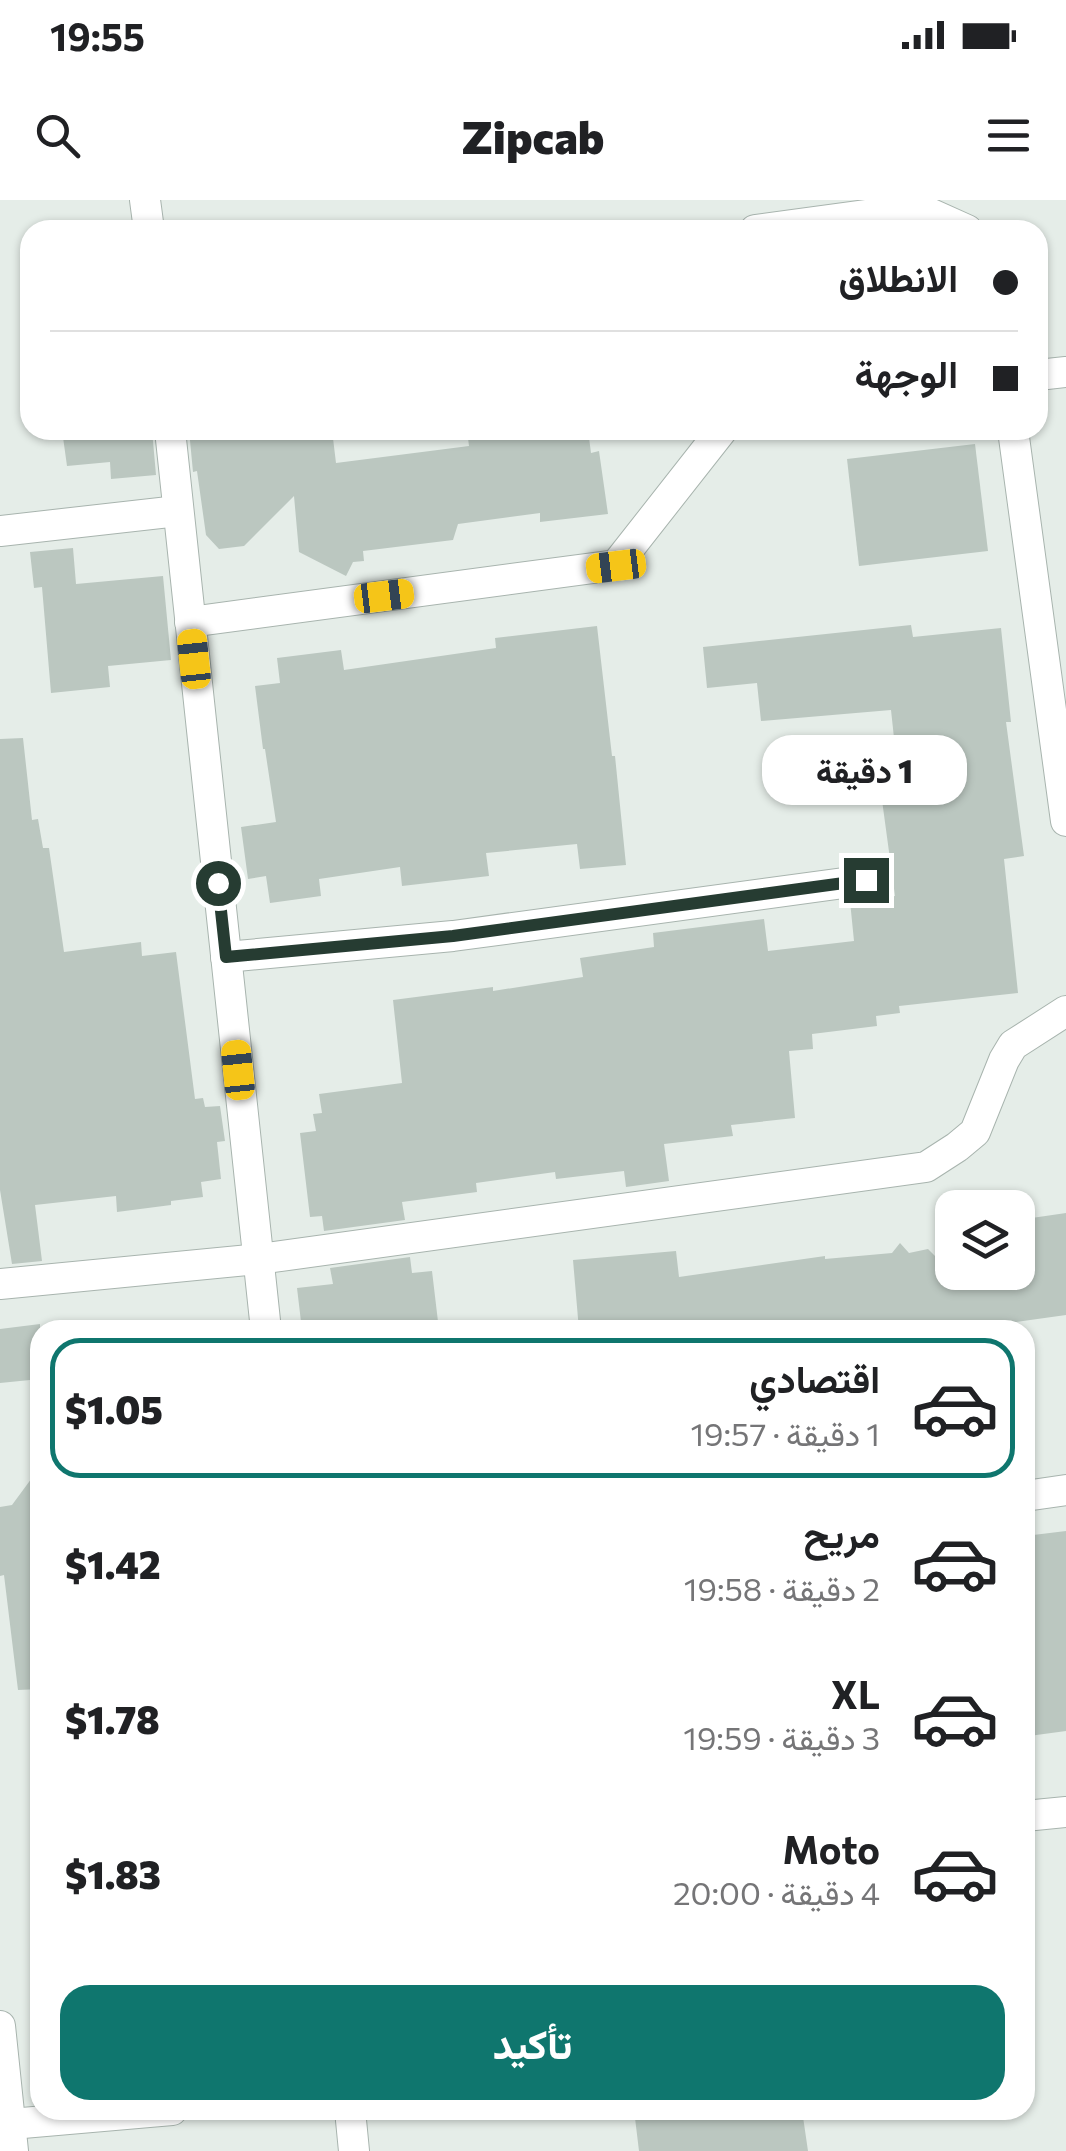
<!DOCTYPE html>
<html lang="ar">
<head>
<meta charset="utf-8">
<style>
	body { margin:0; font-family:Commissioner,Vazirmatn,sans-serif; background:#f6f6f6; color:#202124; direction:rtl; height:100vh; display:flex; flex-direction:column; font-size:38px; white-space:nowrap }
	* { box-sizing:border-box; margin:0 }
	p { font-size:32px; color:#757577 }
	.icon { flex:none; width:55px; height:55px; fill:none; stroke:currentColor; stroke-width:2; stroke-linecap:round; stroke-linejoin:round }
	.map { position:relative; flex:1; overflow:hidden; direction:ltr }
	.panel { position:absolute; left:30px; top:1120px; width:1005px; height:800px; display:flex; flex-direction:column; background:#fff; border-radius:30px; box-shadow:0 2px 8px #0004; direction:rtl }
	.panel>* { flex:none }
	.top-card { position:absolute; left:20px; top:20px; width:1028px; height:220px; border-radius:30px; box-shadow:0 2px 8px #0004; direction:rtl; display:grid; align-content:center; height:220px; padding:0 30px; background:#fff }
	.controls { position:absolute; left:935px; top:990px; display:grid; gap:20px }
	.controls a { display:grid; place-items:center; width:100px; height:100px; border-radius:20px; background:#fff; box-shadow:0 2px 8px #0004; font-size:50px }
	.end { position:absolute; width:45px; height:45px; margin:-22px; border:12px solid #263c32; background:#fff; box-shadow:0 0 0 5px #fff }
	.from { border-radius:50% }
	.bubble { position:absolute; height:70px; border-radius:30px; background:#fff; box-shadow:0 2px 8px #0004; font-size:32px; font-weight:800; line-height:70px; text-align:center; direction:rtl }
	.car { position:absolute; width:30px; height:60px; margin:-30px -15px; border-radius:12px; box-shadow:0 0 8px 2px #0007; background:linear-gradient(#f5c518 24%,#345 0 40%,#f5c518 0 76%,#345 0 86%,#f5c518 0) }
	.top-card b { display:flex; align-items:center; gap:35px; height:95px; font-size:38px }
	.top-card b+b { border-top:2px solid #e0e0e0 }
	.top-card i { width:25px; height:25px; background:#202124 }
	ul { padding:18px 0 0; list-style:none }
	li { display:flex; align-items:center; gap:30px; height:140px; margin:0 20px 15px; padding:0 10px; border:5px solid transparent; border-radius:30px }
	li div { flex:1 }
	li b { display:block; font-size:38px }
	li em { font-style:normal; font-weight:800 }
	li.on { border-color:#0f766e }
	li>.icon { width:90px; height:90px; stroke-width:1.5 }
	.action { display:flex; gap:20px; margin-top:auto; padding:20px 30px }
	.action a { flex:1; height:115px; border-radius:30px; background:#0f766e; color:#fff; font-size:40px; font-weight:800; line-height:115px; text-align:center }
	.status { display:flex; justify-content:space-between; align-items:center; height:70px; padding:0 50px; background:#fff; direction:ltr }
	.status svg { height:28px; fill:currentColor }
	header { display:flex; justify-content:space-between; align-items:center; height:130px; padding:0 30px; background:#fff; font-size:45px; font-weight:800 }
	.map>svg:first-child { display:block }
	.building { fill:#bbc7c0 }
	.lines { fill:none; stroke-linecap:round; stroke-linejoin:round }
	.minor-casing { stroke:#a8b4ae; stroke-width:32 }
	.minor { stroke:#fff; stroke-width:30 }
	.route { stroke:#263c32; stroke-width:12 }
</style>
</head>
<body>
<div class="status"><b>19:55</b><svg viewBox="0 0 49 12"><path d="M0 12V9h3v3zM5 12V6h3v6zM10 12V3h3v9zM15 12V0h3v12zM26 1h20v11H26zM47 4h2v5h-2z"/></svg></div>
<header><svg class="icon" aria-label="menu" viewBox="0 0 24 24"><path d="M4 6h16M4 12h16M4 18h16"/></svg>Zipcab<svg class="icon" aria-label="search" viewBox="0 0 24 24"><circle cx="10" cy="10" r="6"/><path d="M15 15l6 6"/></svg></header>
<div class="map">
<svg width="1066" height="1951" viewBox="0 0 1066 1951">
	<rect width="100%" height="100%" fill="#e5ede8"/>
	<!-- building -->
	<g class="building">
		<polygon points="62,230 152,230 156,275 111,279 110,262 67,266"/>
		<polygon points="189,230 332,230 336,263 469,246 467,230 588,230 591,253 599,251 608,314 540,322 540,313 458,324 453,340 363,351 364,361 353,362 346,376 299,352 294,296 244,346 219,349 206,335 197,271 193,272"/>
		<polygon points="975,244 988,351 859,366 847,259"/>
		<polygon points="73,348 76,384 163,376 171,460 108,466 110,487 51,493 42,387 34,388 30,352"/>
		<polygon points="911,425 913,437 1001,428 1011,522 1006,522 1024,656 1004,659 1018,793 899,806 900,813 876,816 877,826 812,834 813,849 789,851 795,918 731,925 733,936 664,944 669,981 626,987 624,971 556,979 555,972 476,983 477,992 402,1002 405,1020 324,1031 322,1016 310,1017 300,933 316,931 313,914 322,913 319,894 402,883 393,800 493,787 493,791 583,777 580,758 654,747 653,733 764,719 768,751 854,741 850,701 895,696 879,578 898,575 891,510 761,521 757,483 707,488 703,447"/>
		<polygon points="597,426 612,556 615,556 626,665 580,669 577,644 486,653 489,676 402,686 400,667 319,679 321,696 270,703 266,676 248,679 241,627 276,622 265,549 263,549 255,486 280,483 277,458 341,450 344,470 496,448 495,438"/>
		<polygon points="23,538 32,620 38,619 43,648 49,648 64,752 141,742 142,756 176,752 195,899 203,898 205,907 220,906 225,941 217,942 221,979 201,982 203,997 171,1001 171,1005 117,1012 116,996 35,1005 42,1061 12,1064 0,990 0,539"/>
		<polygon points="1066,1013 1066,1115 960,1130 579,1130 573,1060 676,1051 679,1077 825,1056 825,1059 892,1053 900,1043 909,1053 928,1049 936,1057 952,1055 952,1072 1018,1072 1018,1020"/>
		<polygon points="410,1057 412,1073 432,1071 439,1130 302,1130 297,1088 333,1084 330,1068"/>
		<polygon points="40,1124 40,1179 0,1183 0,1129"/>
		<polygon points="40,1267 40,1489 18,1490 4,1375 0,1376 0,1307 12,1305"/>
		<polygon points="1066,1331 1066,1531 1029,1536 1025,1505 1025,1336"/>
		<polygon points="674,1910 802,1910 808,1951 639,1951 635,1918 674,1913"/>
	</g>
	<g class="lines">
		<defs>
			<g id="minor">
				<polyline points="145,0 149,30"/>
				<polyline points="755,30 918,8 967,30"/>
				<polyline points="1038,175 1066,172"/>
				<polyline points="170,230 266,1130"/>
				<polyline points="1013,230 1066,621"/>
				<polyline points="0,331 178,311"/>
				<polyline points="190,422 616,365 722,230"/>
				<polyline points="226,757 453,736 866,680"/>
				<polyline points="0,1084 259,1059 926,967 957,947 975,932 1004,860 1013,845 1066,811"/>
				<polyline points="1025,1296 1066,1290"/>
				<polyline points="1025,1616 1066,1612"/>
				<polyline points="0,1826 13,1951"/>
				<polyline points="350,1910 354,1951"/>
				<polyline points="11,1924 172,1910"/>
			</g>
		</defs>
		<!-- minor casing -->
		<use href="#minor" class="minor-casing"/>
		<!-- minor -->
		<use href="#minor" class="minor"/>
	</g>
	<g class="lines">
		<!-- route -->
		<polyline class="route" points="218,683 226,757 453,736 866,680"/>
	</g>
</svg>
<div class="controls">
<a><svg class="icon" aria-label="layers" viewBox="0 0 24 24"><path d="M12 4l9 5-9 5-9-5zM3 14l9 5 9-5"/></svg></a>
</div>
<i class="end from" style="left:218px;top:683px"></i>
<i class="end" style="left:866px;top:680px"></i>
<div class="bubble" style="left:762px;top:535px;width:205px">1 دقيقة</div>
<i class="car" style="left:616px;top:366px;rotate:263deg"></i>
<i class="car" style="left:384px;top:396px;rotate:83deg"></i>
<i class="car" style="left:194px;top:459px;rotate:354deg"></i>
<i class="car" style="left:238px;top:870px;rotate:354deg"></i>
<div class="top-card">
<b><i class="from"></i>الانطلاق</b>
<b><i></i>الوجهة</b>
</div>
<section class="panel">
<ul>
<li class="on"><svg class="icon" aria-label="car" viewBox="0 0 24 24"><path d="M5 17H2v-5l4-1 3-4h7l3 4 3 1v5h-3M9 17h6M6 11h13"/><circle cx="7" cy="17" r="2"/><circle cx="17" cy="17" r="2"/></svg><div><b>اقتصادي</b><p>1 دقيقة · 19:57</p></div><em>$1.05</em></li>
<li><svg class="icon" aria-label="car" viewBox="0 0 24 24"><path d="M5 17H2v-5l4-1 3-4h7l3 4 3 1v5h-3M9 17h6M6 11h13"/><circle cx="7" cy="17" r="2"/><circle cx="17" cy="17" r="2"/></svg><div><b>مريح</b><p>2 دقيقة · 19:58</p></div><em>$1.42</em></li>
<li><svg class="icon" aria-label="car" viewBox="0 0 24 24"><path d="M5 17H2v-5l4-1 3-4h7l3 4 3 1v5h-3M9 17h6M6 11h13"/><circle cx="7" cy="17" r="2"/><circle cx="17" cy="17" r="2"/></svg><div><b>XL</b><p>3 دقيقة · 19:59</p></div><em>$1.78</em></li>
<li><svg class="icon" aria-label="car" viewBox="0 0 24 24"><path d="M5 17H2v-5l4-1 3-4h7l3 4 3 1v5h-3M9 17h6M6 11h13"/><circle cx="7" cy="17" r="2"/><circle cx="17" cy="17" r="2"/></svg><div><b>Moto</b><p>4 دقيقة · 20:00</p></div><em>$1.83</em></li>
</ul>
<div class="action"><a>تأكيد</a></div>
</section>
</div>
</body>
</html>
